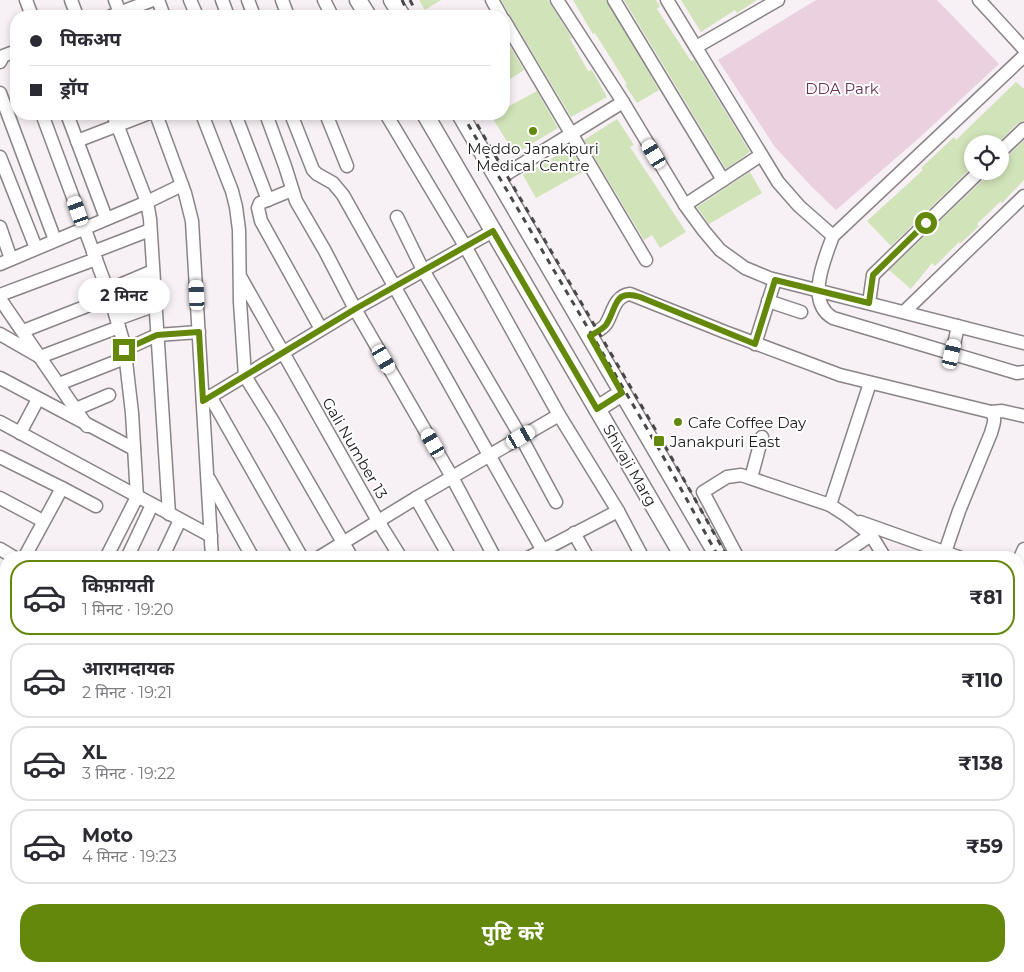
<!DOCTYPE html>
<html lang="hi">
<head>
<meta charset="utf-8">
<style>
	body { margin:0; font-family:Montserrat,"Noto Sans Devanagari",sans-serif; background:#f2f2f3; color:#2b2b33; height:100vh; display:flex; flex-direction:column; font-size:19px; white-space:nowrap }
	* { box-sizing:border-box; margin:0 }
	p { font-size:16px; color:#7c7c81 }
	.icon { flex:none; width:28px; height:28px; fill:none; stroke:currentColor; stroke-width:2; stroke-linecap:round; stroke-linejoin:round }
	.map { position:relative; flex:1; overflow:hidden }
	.drawer { position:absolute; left:0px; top:551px; width:1025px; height:421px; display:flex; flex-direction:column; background:#fff; border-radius:20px 20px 0 0; box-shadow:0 2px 8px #0003 }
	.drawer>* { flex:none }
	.banner { position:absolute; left:10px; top:10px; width:500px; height:110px; border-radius:20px; box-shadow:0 2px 8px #0003; display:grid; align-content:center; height:110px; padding:0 20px; background:#fff }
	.controls { position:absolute; left:964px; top:135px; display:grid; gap:10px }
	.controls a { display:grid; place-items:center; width:45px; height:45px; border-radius:50%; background:#fff; box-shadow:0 2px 8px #0003; font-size:25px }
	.end { position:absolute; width:22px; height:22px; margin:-11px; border:6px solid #64880b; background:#fff; box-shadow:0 0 0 2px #fff }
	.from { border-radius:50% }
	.bubble { position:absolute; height:35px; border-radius:18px; background:#fff; box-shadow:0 2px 8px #0003; font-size:16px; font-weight:700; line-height:35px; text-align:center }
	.car { position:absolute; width:15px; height:30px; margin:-15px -8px; border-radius:6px; box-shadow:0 0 4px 1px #0007; background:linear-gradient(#fff 24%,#345 0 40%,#fff 0 76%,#345 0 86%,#fff 0) }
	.banner b { display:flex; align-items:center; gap:18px; height:48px; font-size:19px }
	.banner b+b { border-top:1px solid #e1e1e2 }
	.banner i { width:12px; height:12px; background:#2b2b33 }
	ul { padding:9px 0 0; list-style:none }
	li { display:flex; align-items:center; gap:15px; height:75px; margin:0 10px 8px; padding:0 10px; border:2px solid #e1e1e2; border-radius:20px }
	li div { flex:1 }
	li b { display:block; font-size:19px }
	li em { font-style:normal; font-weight:700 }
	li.selected { border-color:#64880b }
	li>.icon { width:45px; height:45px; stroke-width:1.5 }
	.button { display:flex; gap:10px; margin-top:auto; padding:10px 20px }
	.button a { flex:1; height:58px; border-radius:20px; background:#64880b; color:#fff; font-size:20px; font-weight:700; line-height:58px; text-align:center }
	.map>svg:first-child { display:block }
	.green { fill:#ebd0df }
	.building { fill:#d1e3b9 }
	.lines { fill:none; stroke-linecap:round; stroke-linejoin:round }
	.minor-casing { stroke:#8a8487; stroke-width:15 }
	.major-casing { stroke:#8a8487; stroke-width:19 }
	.minor { stroke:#fff; stroke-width:12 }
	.major { stroke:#fff; stroke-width:16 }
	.rail { stroke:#4c484a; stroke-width:3; stroke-dasharray:6 6; stroke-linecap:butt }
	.route { stroke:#64880b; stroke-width:6 }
	.poi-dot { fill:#64880b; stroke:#fff; stroke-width:2 }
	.labels { text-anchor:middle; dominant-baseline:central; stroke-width:4; stroke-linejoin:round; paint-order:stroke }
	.park-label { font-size:15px; fill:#663152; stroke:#fff }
	.poi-label { font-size:15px; fill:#1e1c1d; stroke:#fff; text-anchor:start }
	.street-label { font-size:15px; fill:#1e1c1d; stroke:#fff }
</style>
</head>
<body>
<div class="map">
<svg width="1024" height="972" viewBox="0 0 1024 972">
	<rect width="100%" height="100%" fill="#f7f0f4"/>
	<!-- green -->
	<polygon class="green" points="816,0 937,0 999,64 919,138 836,210 811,186 775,147 718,60"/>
	<!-- building -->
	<g class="building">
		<polygon points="419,0 441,0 425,10"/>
		<polygon points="501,0 548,0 572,38 570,39 588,71 592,70 607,97 571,117"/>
		<polygon points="573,0 606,0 659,90 637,103 625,85 627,84 595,33 593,34"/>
		<polygon points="624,0 656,0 660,6 657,9 691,61 694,60 750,152 726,169"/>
		<polygon points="681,0 757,0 737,13 735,10 701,32"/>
		<polygon points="504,36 524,70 504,83"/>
		<polygon points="1016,82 1024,89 1024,121 1018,123 997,144 972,144 972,167 891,246 867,221 923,170 921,168 954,137 956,140"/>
		<polygon points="537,91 558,128 515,154 491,116 496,114 504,114 504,109"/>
		<polygon points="617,119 634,145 630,147 686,232 660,248 652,235 644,240 584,140"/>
		<polygon points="1024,140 1024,180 1002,203 1001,201 977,224 979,226 960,244 959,242 935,266 932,263 911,289 889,270 986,177 988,171 1000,171 1000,160 1006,158"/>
		<polygon points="570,148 584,171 536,198 523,175"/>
		<polygon points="750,172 762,193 709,224 697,207"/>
	</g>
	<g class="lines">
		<defs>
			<g id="minor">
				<polyline points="26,0 32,16"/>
				<polyline points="71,0 77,16"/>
				<polyline points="115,0 121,16"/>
				<polyline points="158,0 164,16"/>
				<polyline points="190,0 197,16"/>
				<polyline points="222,0 228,16"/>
				<polyline points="248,0 254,16"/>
				<polyline points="282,0 288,16"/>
				<polyline points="324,0 332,16"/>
				<polyline points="492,0 501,16"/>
				<polyline points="557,0 623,102 685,205 704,231 720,250 745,268 769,278 1024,343"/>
				<polyline points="614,0 723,180"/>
				<polyline points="667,0 778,182 799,206 833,236"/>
				<polyline points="979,0 1024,49"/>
				<polyline points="111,16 153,0"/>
				<polyline points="504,20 646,260"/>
				<polyline points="696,47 778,0"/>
				<path d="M1024 56 833 236C825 258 805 302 833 318L1017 373 1024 372"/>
				<polyline points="0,62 3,56 16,51"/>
				<polyline points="0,93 55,240"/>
				<polyline points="42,114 110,297 124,344 132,413 137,497 106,558"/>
				<polyline points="67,114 106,218"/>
				<polyline points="113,114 147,202 150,219 169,514"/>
				<polyline points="156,114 185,193 192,221 212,558"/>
				<polyline points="202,114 232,191 236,207 239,230 240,302 245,376 274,423 352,558"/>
				<polyline points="235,114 268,200"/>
				<polyline points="266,114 285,166 296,201 325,251 355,309 452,477 495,558"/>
				<polyline points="291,114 313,170 317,174 333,183 343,195 547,558"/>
				<polyline points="326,114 347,166"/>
				<polyline points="386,114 465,246 559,415 618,511 643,558"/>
				<polyline points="77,141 147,114"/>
				<polyline points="1000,152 1024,129"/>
				<polyline points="0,157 36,248"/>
				<polyline points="498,179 623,102"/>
				<polyline points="292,190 260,203 258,208 261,221 321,329"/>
				<polyline points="685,205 761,155"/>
				<polyline points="397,217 423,270 521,437 556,502"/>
				<polyline points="0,227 11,259"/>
				<polyline points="93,252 150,230"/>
				<polyline points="0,264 147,202 182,185"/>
				<polyline points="241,278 378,521 401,558"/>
				<polyline points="108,290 153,271"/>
				<polyline points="0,295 96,259"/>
				<polyline points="0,299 87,426"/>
				<polyline points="768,301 801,312"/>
				<polyline points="869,303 873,275 980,171"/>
				<polyline points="904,312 1024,196"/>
				<polyline points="117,319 156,305"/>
				<polyline points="23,331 110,297"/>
				<polyline points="0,334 40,357 119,327"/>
				<path d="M590 336C595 332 603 329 606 324 613 313 614 296 630 294L725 332 840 375 991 412 1002 411 1024 416"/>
				<polyline points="755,344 775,280"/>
				<polyline points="124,350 157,335 199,332"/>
				<polyline points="952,354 958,326"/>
				<polyline points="0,378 134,449"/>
				<polyline points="59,384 125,358"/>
				<polyline points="210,396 302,558"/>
				<polyline points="203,401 355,309 493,231"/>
				<polyline points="76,409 109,395"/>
				<polyline points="0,422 211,536"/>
				<polyline points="20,433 38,399"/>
				<polyline points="0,457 62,488 24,558"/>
				<polyline points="751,478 762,437"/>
				<polyline points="209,479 253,558"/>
				<polyline points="62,488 96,506"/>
				<polyline points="0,498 43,521"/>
				<polyline points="416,498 450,558"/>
				<polyline points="830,505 870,383"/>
				<polyline points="860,522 961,558"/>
				<polyline points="574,533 588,558"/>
				<polyline points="0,549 15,558"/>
				<polyline points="127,558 152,505"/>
				<polyline points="162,558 180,520"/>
				<polyline points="318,558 416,498 559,415"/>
				<polyline points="528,558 618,511"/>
				<polyline points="738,558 703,492 727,477 741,475 830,505 847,516 871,535 885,558"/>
				<polyline points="837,558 871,535"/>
				<path d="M943 558 959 511 991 433C993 425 997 418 991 412"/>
				<polyline points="1019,560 1024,549"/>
				<polyline points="0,586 6,575"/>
				<polyline points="1019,625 1024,622"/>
				<polyline points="0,658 6,661"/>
				<polyline points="0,680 6,683"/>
				<polyline points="0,723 6,714"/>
				<polyline points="1019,750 1024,747"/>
				<polyline points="0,761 6,763"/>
				<polyline points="1019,773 1024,781"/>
				<polyline points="0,804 6,791"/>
				<polyline points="0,831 6,834"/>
				<polyline points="0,861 6,864"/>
				<polyline points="1019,878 1024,874"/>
				<polyline points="0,932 6,935"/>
				<polyline points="0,960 6,963"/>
				<polyline points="13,966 25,972"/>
				<polyline points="76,966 89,972"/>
				<polyline points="236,966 237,972"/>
				<polyline points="550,966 554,972"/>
				<polyline points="621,966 624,972"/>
				<polyline points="715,966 719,972"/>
				<polyline points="761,966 765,972"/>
				<polyline points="801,966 805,972"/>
				<polyline points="982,966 986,972"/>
				<polyline points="38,972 41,966"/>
				<polyline points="349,972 360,966"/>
				<polyline points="433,972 443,966"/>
				<polyline points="508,972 519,966"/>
				<polyline points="664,972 673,966"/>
			</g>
			<g id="major">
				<polyline points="358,0 368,16"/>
				<polyline points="392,0 402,16"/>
				<polyline points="425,114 684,558"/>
				<polyline points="460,114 719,558"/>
				<polyline points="597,409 622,393"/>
				<polyline points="899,966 903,972"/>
				<polyline points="927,966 930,972"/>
				<polyline points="953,966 956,972"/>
			</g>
		</defs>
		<!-- minor casing -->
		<use href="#minor" class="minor-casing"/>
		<!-- major casing -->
		<use href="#major" class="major-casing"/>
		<!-- minor -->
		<use href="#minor" class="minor"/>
		<!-- major -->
		<use href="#major" class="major"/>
		<!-- rail -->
		<g class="rail">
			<polyline points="402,0 409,16"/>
			<polyline points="410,0 418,16"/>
			<polyline points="462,114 659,449 719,558"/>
			<polyline points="471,114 665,446 728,558"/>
			<polyline points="965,966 968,972"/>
			<polyline points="974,966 978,972"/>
		</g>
	</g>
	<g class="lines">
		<!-- route -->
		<path class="route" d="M124 350 157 335 199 332 203 401 355 309 493 231 597 409 622 393 590 336C595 333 603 329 606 325 617 309 613 288 640 297L755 344 775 280 869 303 873 275 926 223"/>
	</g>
	<!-- markers -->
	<g class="poi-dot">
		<circle cx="533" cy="131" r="5"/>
		<circle cx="678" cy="422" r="5"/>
		<rect x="653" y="435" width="12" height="12" rx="2.5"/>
	</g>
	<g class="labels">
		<!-- park labels -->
		<g class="park-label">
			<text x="842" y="88">DDA Park</text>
		</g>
		<!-- poi labels -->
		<g class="poi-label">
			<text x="533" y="148" text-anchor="middle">Meddo Janakpuri<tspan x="533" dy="17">Medical Centre</tspan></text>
			<text x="688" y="422">Cafe Coffee Day</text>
			<text x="670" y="441">Janakpuri East</text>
		</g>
		<!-- street labels -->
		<g class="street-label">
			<text transform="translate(355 448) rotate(60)">Gali Number 13</text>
			<text transform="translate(630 465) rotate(60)">Shivaji Marg</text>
		</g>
	</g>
</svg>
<div class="controls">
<a><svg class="icon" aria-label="locate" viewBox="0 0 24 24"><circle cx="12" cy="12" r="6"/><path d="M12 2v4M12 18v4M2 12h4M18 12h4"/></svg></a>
</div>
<i class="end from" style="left:926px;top:223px"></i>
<i class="end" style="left:124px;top:350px"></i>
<div class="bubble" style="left:78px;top:278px;width:92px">2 मिनट</div>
<i class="car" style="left:654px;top:154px;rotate:329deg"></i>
<i class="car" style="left:78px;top:211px;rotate:340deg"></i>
<i class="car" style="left:197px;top:295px;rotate:357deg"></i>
<i class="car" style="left:952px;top:354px;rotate:13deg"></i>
<i class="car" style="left:384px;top:359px;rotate:150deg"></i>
<i class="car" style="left:521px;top:437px;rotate:60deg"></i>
<i class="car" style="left:433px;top:443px;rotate:330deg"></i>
<div class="banner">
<b><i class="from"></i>पिकअप</b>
<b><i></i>ड्रॉप</b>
</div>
<section class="drawer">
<ul>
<li class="selected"><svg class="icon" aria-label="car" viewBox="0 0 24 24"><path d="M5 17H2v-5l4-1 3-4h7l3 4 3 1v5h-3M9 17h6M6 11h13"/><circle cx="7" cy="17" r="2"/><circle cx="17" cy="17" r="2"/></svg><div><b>किफ़ायती</b><p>1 मिनट · 19:20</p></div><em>₹81</em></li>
<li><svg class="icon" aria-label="car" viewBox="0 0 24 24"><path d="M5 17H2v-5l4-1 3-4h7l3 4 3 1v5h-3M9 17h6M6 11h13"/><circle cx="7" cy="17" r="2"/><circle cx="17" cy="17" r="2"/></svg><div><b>आरामदायक</b><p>2 मिनट · 19:21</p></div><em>₹110</em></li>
<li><svg class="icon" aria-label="car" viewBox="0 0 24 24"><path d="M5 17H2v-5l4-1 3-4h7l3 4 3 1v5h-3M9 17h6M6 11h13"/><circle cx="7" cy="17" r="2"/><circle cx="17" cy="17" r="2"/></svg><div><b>XL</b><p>3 मिनट · 19:22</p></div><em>₹138</em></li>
<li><svg class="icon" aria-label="car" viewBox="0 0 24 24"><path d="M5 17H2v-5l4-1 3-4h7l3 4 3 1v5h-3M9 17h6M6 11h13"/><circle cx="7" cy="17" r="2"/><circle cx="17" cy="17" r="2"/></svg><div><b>Moto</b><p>4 मिनट · 19:23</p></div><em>₹59</em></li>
</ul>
<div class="button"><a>पुष्टि करें</a></div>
</section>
</div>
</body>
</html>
